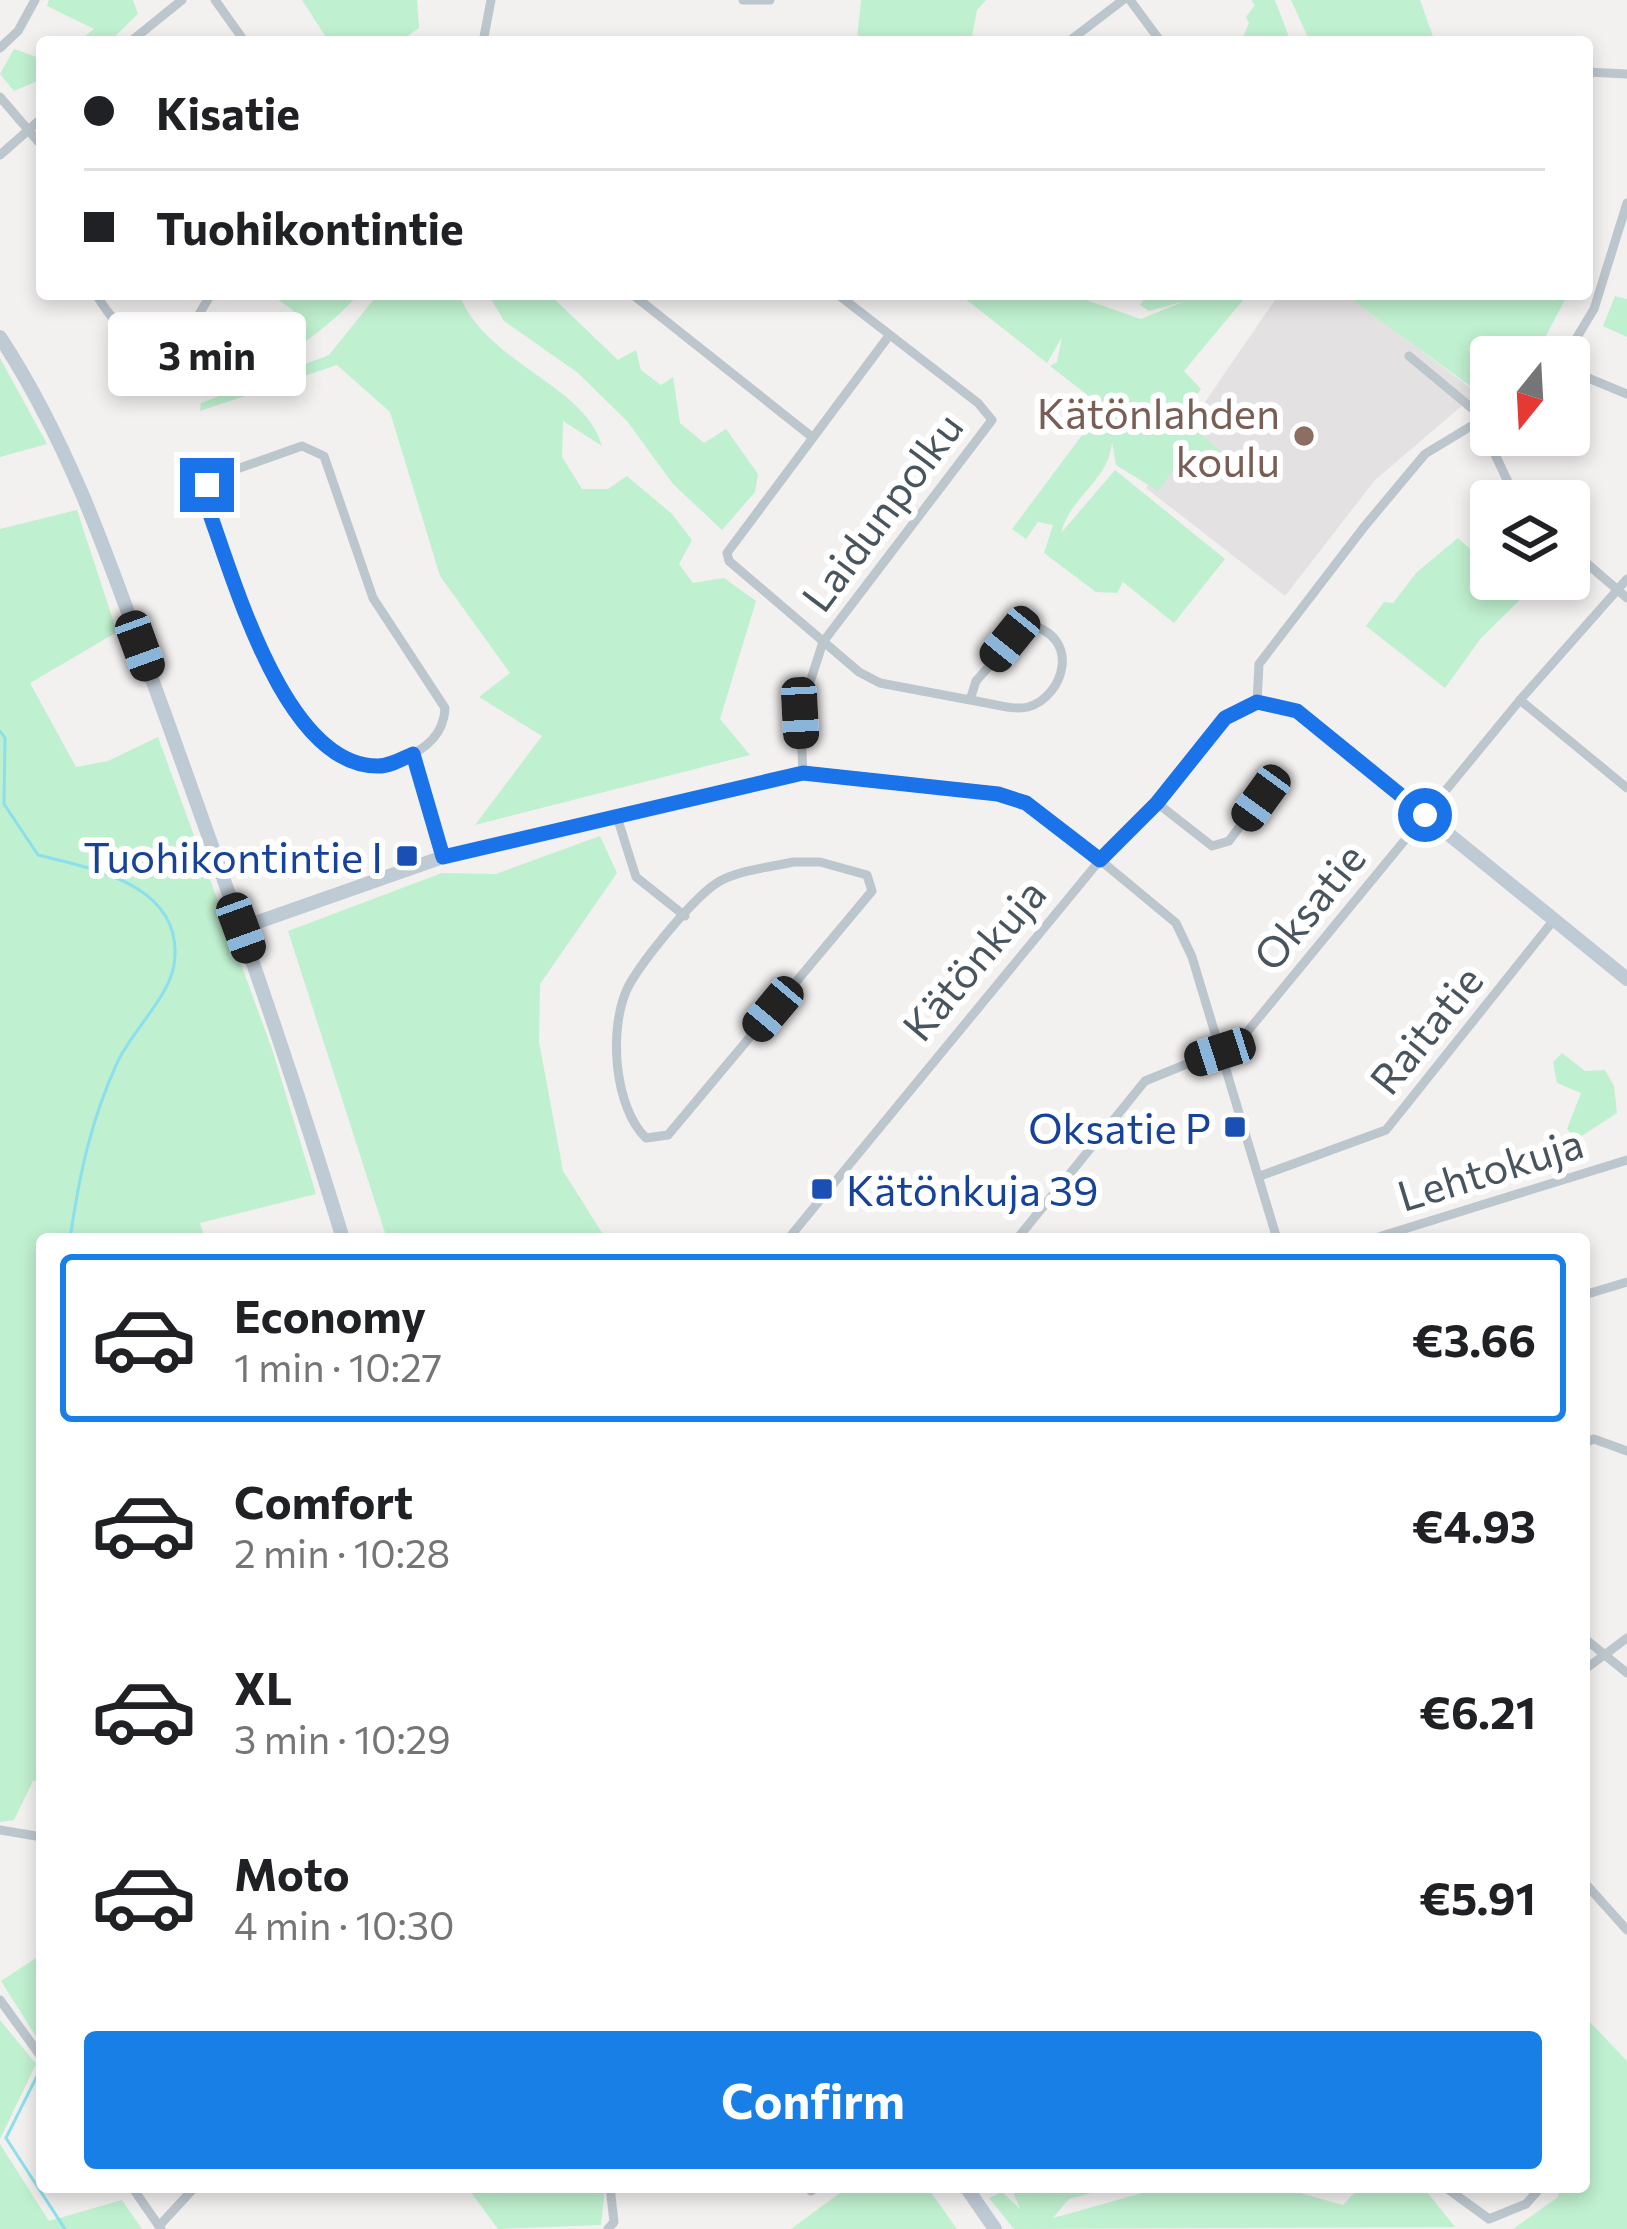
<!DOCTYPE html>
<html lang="en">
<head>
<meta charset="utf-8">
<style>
	body { margin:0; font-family:Commissioner,sans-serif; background:#f6f6f6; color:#202124; height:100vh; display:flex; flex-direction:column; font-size:45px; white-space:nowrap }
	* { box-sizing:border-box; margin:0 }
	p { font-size:39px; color:#757577 }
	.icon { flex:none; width:66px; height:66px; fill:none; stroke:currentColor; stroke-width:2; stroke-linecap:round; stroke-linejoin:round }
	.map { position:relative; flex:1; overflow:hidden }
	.details { position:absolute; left:36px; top:1233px; width:1554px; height:960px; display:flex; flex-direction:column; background:#fff; border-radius:12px; box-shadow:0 6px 18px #0003 }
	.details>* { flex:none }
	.top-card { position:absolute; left:36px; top:36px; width:1557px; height:264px; border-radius:12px; box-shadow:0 6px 18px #0003; display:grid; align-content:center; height:264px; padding:0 48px; background:#fff }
	.needle { width:78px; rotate:198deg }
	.controls { position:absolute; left:1470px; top:336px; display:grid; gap:24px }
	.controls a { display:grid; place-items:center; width:120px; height:120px; border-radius:12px; background:#fff; box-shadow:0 6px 18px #0003; font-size:60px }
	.end { position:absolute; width:54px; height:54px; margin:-27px; border:15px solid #1a73e8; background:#fff; box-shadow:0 0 0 6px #fff }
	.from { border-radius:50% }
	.bubble { position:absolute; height:84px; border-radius:12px; background:#fff; box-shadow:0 6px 18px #0003; font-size:39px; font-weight:700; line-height:84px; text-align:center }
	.car { position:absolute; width:36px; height:72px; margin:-36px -18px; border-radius:15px; box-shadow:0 0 9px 3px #0007; background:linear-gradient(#222 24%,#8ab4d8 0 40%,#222 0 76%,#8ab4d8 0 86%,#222 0) }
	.top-card b { display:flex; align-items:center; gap:42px; height:114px; font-size:45px }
	.top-card b+b { border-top:3px solid #e0e0e0 }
	.top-card i { width:30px; height:30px; background:#202124 }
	ul { padding:21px 0 0; list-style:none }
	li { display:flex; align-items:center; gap:36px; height:168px; margin:0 24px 18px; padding:0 24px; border:6px solid transparent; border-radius:12px }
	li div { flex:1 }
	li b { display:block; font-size:45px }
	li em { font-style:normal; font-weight:700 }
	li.selected { border-color:#177fe5 }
	li>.icon { width:108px; height:108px; stroke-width:1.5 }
	.cta { display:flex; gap:24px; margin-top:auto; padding:24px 48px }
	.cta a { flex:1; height:138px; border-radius:12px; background:#177fe5; color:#fff; font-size:48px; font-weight:700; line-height:138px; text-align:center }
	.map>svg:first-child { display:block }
	.education { fill:#e4e1e2 }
	.green { fill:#bff0cf }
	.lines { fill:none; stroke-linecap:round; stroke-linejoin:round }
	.stream { stroke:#8cdfed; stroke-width:3 }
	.street { stroke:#bcc6cd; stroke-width:9 }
	.secondary { stroke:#becad4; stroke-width:14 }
	.route { stroke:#1a73e8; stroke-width:15 }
	.education-dot { fill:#8d6e63; stroke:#fff; stroke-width:4.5 }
	.transit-dot { fill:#1a4fb4; stroke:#fff; stroke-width:4.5 }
	.labels { text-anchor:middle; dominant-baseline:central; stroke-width:12; stroke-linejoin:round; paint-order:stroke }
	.education-label { font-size:42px; fill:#785e54; stroke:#fff; text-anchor:end }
	.street-label { font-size:42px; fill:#48555e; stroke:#fff }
	.transit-label { font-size:42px; fill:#164399; stroke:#fff; text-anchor:end }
</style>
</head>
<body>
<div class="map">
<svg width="1627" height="2229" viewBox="0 0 1627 2229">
	<rect width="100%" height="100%" fill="#f3f0f0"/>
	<!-- education -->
	<polygon class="education" points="1279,294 1347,294 1477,393 1375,480 1285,596 1146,488"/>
	<!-- green -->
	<g class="green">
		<polygon points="49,0 133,0 138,14 109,42 78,42 94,29 47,6"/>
		<polygon points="302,0 417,0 419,28 399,42 329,42"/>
		<polygon points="861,0 986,0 977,10 971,42 852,42 857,39"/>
		<polygon points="1251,0 1275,0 1291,42 1241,42 1249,23 1246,17 1255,5"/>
		<polygon points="1291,0 1420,0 1435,42 1310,42"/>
		<polygon points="14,49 42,59 42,79 14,91 0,74"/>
		<path d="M270 294H359C306 351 264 367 194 395L190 392 246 368 294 311Z"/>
		<path d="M378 294H459C486 364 586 385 602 446L563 421 562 457 582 489H608L627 476 672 514 692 540 679 564 693 583 724 578 756 601 720 719 750 755 475 825 542 736 479 697 510 673 440 576 390 412 337 365 200 411 201 403 329 355Z"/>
		<polygon points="488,294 549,294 618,360 636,350 641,370 661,385 673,377 680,423 704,443 726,429 758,474 755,492 722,530 673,484 627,421 578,373 504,321"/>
		<path d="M959 294H1069L1141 319 1185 301 1149 311 1140 305 1148 294H1248L1184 371 1201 389 1181 416 1230 460 1224 470 1182 457 1158 491 1116 465 1112 442C1109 481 1070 496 1061 533L1115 470 1225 559 1174 623 1123 582 1117 593 1096 592 1044 553 1053 525 1038 522 1026 539 1012 529 1103 407 1050 366 1057 362 1062 337 1047 363Z"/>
		<polygon points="1344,294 1568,294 1537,353 1491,357 1491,387 1481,394"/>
		<polygon points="1615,296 1627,299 1627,337 1603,326"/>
		<polygon points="0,358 47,444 0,457"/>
		<polygon points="77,510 117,632 30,683 76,767 108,761 158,737 273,1052 316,1194 200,1223 205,1239 42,1239 42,1779 33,1781 14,1820 0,1822 0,529"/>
		<polygon points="1458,538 1491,568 1491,579 1510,579 1527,593 1481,638 1445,688 1366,626 1384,602 1393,603 1417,572"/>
		<polygon points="600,836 617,873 540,984 539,1042 563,1171 606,1239 387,1239 288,931 442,873 496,874"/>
		<polygon points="1562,1053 1585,1071 1605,1070 1614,1086 1617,1113 1577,1139 1567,1129 1581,1093 1557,1083 1553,1062"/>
		<polygon points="42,1954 42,2046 1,1981"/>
		<polygon points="1584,2016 1627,2061 1627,2229 1513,2229 1558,2197 1560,2187 1584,2187"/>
		<polygon points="0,2020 36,2064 0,2139"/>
		<polygon points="0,2144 49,2221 122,2200 142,2229 0,2229"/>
		<polygon points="467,2187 605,2187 601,2225 498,2229"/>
		<polygon points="848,2187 927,2187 957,2229 791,2229"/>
		<polygon points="1011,2187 1113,2187 1069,2199 1053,2218 1164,2187 1279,2187 1343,2205 1360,2187 1423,2187 1455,2227 1014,2229 989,2198 1002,2192 1020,2209"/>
	</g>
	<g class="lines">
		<!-- stream -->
		<g class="stream">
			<path d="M0 731 5 738 4 804 38 855C94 869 186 885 174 965 169 997 132 1031 118 1061 91 1119 79 1176 70 1239"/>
			<polyline points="42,2066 6,2138 65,2229"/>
		</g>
		<!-- street -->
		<g class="street">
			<polyline points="215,0 245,42"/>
			<polyline points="743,0 770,0"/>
			<polyline points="1130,0 1161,42"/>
			<polyline points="130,42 182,0"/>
			<polyline points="483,42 491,0"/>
			<polyline points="1068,42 1123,0"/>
			<polyline points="0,48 18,31 35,0"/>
			<polyline points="1587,72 1627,74"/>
			<polyline points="0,97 42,146"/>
			<polyline points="0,155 42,118"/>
			<path d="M96 294C126 346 148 338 198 316L211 294"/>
			<polyline points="632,294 812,437"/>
			<path d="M888 337 727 553 729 561 859 672 880 683 970 700 976 681 1027 624C1083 636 1064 697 1028 707 1012 711 987 702 970 700"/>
			<polyline points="1409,356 1474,410 1517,501"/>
			<polyline points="1565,357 1594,309 1627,203"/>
			<polyline points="1569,370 1627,394"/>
			<path d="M302 446 324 456 373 598 445 708C444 735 425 750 400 760 295 801 231 576 207 506V485L214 477Z"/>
			<polyline points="1569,548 1627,598"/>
			<polyline points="1520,700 1627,788"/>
			<polyline points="1257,702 1259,664 1364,527 1425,454 1491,414"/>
			<polyline points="413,755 443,857"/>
			<polyline points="803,773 800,713 823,642 992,420 978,403 837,294"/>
			<polyline points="1157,803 1212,846 1229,841 1261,798"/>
			<polyline points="617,817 636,877 685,916"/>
			<path d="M793 862H820L867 875 872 891 668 1135 646 1138C614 1107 608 1028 628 987 642 961 695 895 720 881 741 870 770 867 793 862Z"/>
			<polyline points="1260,1176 1386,1130 1553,921"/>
			<polyline points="788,1239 1100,860 1176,923 1192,957 1277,1239"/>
			<polyline points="1017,1239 1145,1081 1238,1043 1520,700 1627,579"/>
			<polyline points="1372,1239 1627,1160"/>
			<polyline points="1584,1295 1627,1282"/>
			<polyline points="1584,1443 1594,1439 1627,1451"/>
			<polyline points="1584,1638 1627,1673"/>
			<polyline points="1584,1670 1627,1638"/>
			<polyline points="0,1830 42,1837"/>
			<polyline points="1584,1882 1627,1930"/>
			<polyline points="0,2000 42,2058"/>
			<polyline points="132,2187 161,2229"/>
			<polyline points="1445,2187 1489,2219 1526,2204 1541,2187"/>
			<polyline points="811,2191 817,2187"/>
			<polyline points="159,2226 195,2187"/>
			<polyline points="608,2229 614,2222 610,2187"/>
		</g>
		<!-- secondary -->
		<g class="secondary">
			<path d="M0 337C76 453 117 584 164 712 227 887 289 1061 343 1239"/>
			<polyline points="241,928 443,857 803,773 998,794 1026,803 1100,860 1157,803 1225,718 1257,702 1297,711 1627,979"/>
			<polyline points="966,2187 995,2229"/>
		</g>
	</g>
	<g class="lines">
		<!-- route -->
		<path class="route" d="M207 485V506C233 575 284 767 378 766 390 766 402 759 413 754L443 857 803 773 998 794 1026 803 1100 860 1157 803 1225 718 1257 702 1297 711 1425 815"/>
	</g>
	<!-- markers -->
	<circle class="education-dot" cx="1304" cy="436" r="12"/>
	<g class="transit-dot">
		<rect x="395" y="844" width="24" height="24" rx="6"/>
		<rect x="1223" y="1115" width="24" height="24" rx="6"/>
		<rect x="810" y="1177" width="24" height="24" rx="6"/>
	</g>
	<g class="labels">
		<!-- education labels -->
		<g class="education-label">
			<text x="1280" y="412">Kätönlahden<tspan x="1280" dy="48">koulu</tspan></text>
		</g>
		<!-- street labels -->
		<g class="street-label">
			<text transform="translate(881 511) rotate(-53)">Laidunpolku</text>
			<text transform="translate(1308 906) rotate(-51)">Oksatie</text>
			<text transform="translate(973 959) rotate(-50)">Kätönkuja</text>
			<text transform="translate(1425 1029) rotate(-51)">Raitatie</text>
			<text transform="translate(1490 1168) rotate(-17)">Lehtokuja</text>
		</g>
		<!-- transit labels -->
		<g class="transit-label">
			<text x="383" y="856">Tuohikontintie I</text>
			<text x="1211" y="1127">Oksatie P</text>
			<text x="846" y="1189" text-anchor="start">Kätönkuja 39</text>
		</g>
	</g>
</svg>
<div class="controls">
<a><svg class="needle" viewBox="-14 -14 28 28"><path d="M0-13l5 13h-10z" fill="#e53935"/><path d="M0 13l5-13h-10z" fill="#757577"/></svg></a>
<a><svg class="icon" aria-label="layers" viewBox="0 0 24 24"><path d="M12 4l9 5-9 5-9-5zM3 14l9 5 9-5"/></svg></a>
</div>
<i class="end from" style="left:1425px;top:815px"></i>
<i class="end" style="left:207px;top:485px"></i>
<div class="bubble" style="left:108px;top:312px;width:198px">3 min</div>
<i class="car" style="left:1010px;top:639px;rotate:219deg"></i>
<i class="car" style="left:140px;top:646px;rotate:160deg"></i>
<i class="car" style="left:800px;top:713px;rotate:177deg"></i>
<i class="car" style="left:1261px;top:798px;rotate:216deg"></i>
<i class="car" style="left:241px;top:928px;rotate:160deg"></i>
<i class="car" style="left:773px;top:1009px;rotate:220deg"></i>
<i class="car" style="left:1220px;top:1052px;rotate:252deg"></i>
<div class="top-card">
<b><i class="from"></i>Kisatie</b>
<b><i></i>Tuohikontintie</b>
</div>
<section class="details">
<ul>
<li class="selected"><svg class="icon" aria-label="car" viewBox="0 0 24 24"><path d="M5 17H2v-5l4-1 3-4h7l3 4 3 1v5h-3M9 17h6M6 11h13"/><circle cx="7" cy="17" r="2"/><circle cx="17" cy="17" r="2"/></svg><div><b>Economy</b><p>1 min · 10:27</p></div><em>€3.66</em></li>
<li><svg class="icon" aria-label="car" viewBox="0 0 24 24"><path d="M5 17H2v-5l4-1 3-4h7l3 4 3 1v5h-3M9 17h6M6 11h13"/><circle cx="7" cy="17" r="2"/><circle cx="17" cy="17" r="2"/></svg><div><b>Comfort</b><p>2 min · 10:28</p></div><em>€4.93</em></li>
<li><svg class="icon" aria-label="car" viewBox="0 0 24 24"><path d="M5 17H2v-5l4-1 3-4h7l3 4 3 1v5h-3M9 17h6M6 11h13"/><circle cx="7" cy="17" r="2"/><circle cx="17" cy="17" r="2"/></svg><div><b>XL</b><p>3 min · 10:29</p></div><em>€6.21</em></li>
<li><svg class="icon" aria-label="car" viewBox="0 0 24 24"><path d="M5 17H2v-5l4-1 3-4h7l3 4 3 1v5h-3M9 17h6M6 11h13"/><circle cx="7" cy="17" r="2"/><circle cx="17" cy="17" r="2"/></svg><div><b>Moto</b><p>4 min · 10:30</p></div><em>€5.91</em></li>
</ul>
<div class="cta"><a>Confirm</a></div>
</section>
</div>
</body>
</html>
